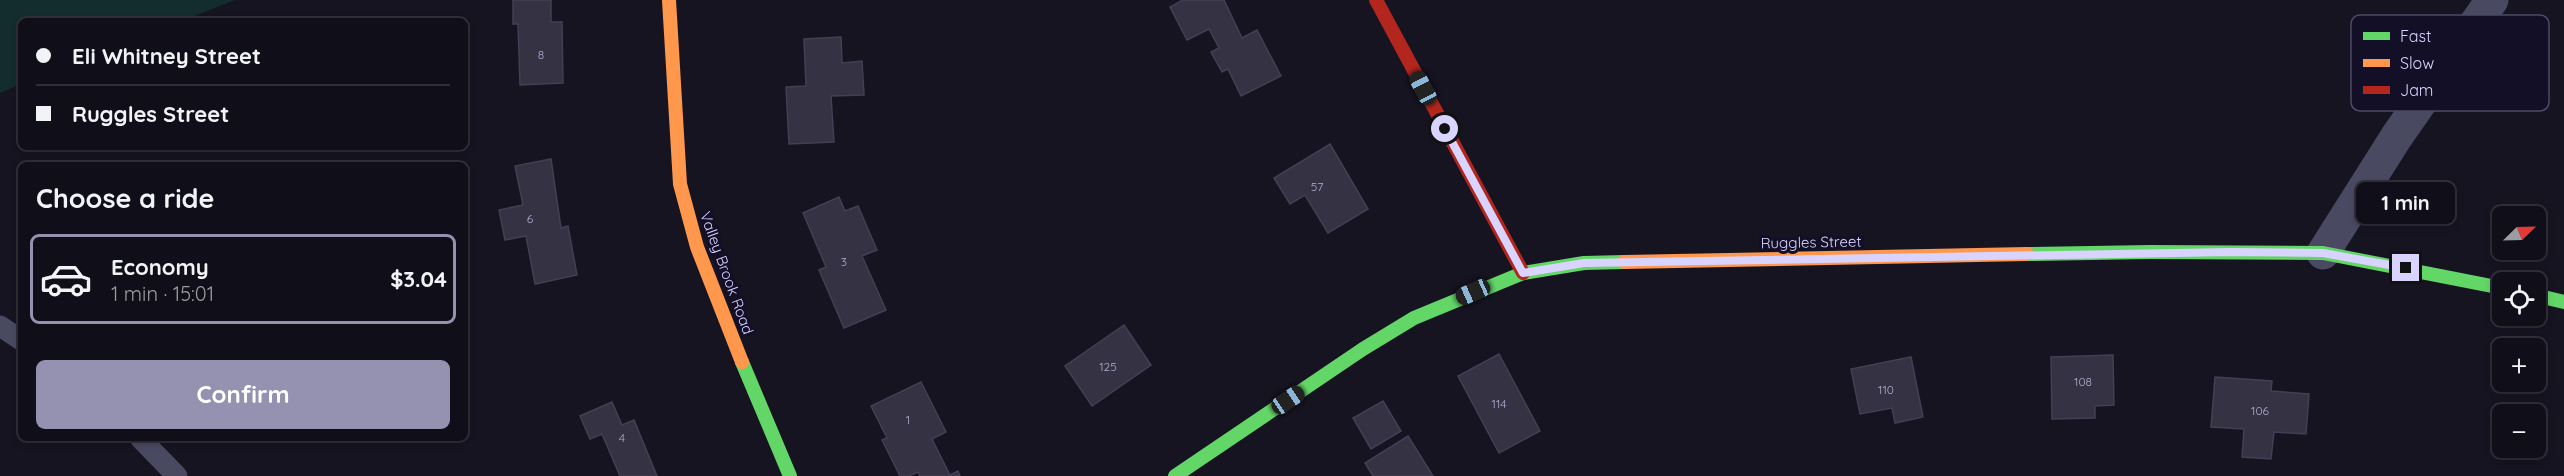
<!DOCTYPE html>
<html lang="en">
<head>
<meta charset="utf-8">
<style>
	body { margin:0; font-family:Quicksand,sans-serif; background:#1e1d26; color:#f1f3f6; height:100vh; display:flex; flex-direction:column; font-size:22px; white-space:nowrap }
	* { box-sizing:border-box; margin:0 }
	p { font-size:20px; color:#9c9ca2 }
	.icon { flex:none; width:33px; height:33px; fill:none; stroke:currentColor; stroke-width:2; stroke-linecap:round; stroke-linejoin:round }
	.map { position:relative; flex:1; overflow:hidden }
	.details { position:absolute; left:18px; top:162px; width:450px; height:279px; display:flex; flex-direction:column; background:#100f19; border-radius:9px; box-shadow:0 3px 9px #0003,0 0 0 2px #302f38 }
	.details>* { flex:none }
	.hud { position:absolute; left:18px; top:18px; width:450px; height:132px; border-radius:9px; box-shadow:0 3px 9px #0003,0 0 0 2px #302f38; display:grid; align-content:center; height:132px; padding:0 18px; background:#100f19 }
	.needle { width:39px; rotate:67deg }
	.fabs { position:absolute; left:2492px; top:206px; display:grid; gap:12px }
	.fabs a { display:grid; place-items:center; width:54px; height:54px; border-radius:9px; background:#100f19; box-shadow:0 3px 9px #0003,0 0 0 2px #302f38; font-size:30px }
	.end { position:absolute; width:27px; height:27px; margin:-14px; border:8px solid #d9d4ff; background:#111; box-shadow:0 0 0 3px #111 }
	.from { border-radius:50% }
	.bubble { position:absolute; height:42px; border-radius:9px; background:#100f19; box-shadow:0 3px 9px #0003,0 0 0 2px #302f38; font-size:20px; font-weight:700; line-height:42px; text-align:center }
	.car { position:absolute; width:18px; height:36px; margin:-18px -9px; border-radius:8px; box-shadow:0 0 4px 2px #0007; background:linear-gradient(#222 24%,#8ab4d8 0 40%,#222 0 76%,#8ab4d8 0 86%,#222 0) }
	.hud b { display:flex; align-items:center; gap:21px; height:57px; font-size:22px }
	.hud b+b { border-top:2px solid #302f38 }
	.hud i { width:15px; height:15px; background:#f1f3f6 }
	ul { padding:0; list-style:none }
	li { display:flex; align-items:center; gap:18px; height:90px; margin:0 12px 9px; padding:0 6px; border:3px solid #302f38; border-radius:9px }
	li div { flex:1 }
	li b { display:block; font-size:22px }
	li em { font-style:normal; font-weight:700 }
	li.selected { border-color:#9591b1 }
	li>.icon { width:54px; height:54px; stroke-width:1.5 }
	h2 { padding:0 18px; font-size:27px; line-height:72px }
	.primary-button { display:flex; gap:12px; margin-top:auto; padding:12px 18px }
	.primary-button a { flex:1; height:69px; border-radius:9px; background:#9591b1; color:#fff; font-size:24px; font-weight:700; line-height:69px; text-align:center }
	.map>svg:first-child { display:block }
	.green { fill:#132c2d }
	.building { fill:#343243; stroke:#433f54; stroke-width:1.5 }
	.lines { fill:none; stroke-linecap:round; stroke-linejoin:round }
	.lane { stroke:#4a4962; stroke-width:21 }
	.street { stroke:#4a4962; stroke-width:33 }
	.fast { stroke:#63d668; stroke-width:14 }
	.slow { stroke:#ff974d; stroke-width:14 }
	.jam { stroke:#b3261e; stroke-width:14 }
	.route { stroke:#d9d4ff; stroke-width:8 }
	.labels { text-anchor:middle; dominant-baseline:central; stroke-width:6; stroke-linejoin:round; paint-order:stroke }
	.number-label { font-size:12px; fill:#b0acd0 }
	.street-label { font-size:15px; fill:#d9d4ff; stroke:#130f26 }
	.key { fill:#130f26; stroke:#4e4a67; stroke-width:1.5 }
	.key-label { font-size:16px; fill:#d9d4ff }
</style>
</head>
<body>
<div class="map">
<svg width="2564" height="476" viewBox="0 0 2564 476">
	<rect width="100%" height="100%" fill="#161421"/>
	<!-- green -->
	<polygon class="green" points="0,0 235,0 182,21 21,21 21,84 0,93"/>
	<!-- building -->
	<g class="building">
		<polygon points="513,0 551,0 551,22 562,22 563,83 520,85 518,24 513,24"/>
		<polygon points="1183,0 1224,0 1242,38 1257,30 1281,76 1241,96 1228,69 1222,72 1211,52 1219,48 1209,29 1187,40 1170,7"/>
		<polygon points="841,37 842,63 862,61 864,95 831,96 834,142 789,144 786,87 806,86 804,39"/>
		<polygon points="1330,144 1368,209 1328,233 1305,195 1290,204 1274,178"/>
		<polygon points="551,159 561,228 568,226 577,275 535,284 526,236 505,240 499,210 523,205 515,166"/>
		<polygon points="839,197 845,211 858,206 877,250 862,256 886,310 844,328 819,270 826,267 803,213"/>
		<polygon points="1124,325 1151,365 1092,406 1065,366"/>
		<polygon points="1499,354 1540,431 1499,453 1458,376"/>
		<polygon points="2113,355 2114,405 2095,406 2095,418 2052,419 2051,357"/>
		<polygon points="1911,357 1923,417 1895,423 1892,408 1860,414 1851,369"/>
		<polygon points="2215,377 2272,381 2271,391 2309,394 2306,434 2274,432 2271,459 2242,457 2244,429 2211,427"/>
		<polygon points="921,382 946,432 932,439 950,475 958,471 960,476 920,476 918,472 909,476 900,476 882,440 887,438 871,406"/>
		<polygon points="1383,401 1401,431 1371,449 1353,418"/>
		<polygon points="612,402 622,425 634,420 657,476 620,476 602,434 590,439 580,416"/>
		<polygon points="1408,436 1433,476 1373,476 1365,463"/>
	</g>
	<g class="lines">
		<!-- lane -->
		<g class="lane">
			<polyline points="0,326 21,340"/>
			<polyline points="140,438 177,476"/>
		</g>
		<!-- street -->
		<polyline class="street" points="2323,253 2397,136 2492,0"/>
		<!-- fast -->
		<g class="fast">
			<polyline points="2027,254 2150,252 2323,253 2502,288"/>
			<polyline points="2535,295 2564,302"/>
			<polyline points="742,362 790,476"/>
			<polyline points="1175,476 1363,349 1414,318 1523,273 1584,263 1624,262"/>
		</g>
		<!-- slow -->
		<g class="slow">
			<polyline points="669,0 680,184 697,247 742,362"/>
			<polyline points="1624,262 2027,254"/>
		</g>
		<!-- jam -->
		<polyline class="jam" points="1376,0 1523,273"/>
	</g>
	<g class="lines">
		<!-- route -->
		<polyline class="route" points="1445,129 1523,273 1584,263 2231,252 2323,253 2406,268"/>
	</g>
	<g class="labels">
		<!-- number labels -->
		<g class="number-label">
			<text x="541" y="54">8</text>
			<text x="1317" y="186">57</text>
			<text x="530" y="218">6</text>
			<text x="844" y="261">3</text>
			<text x="1108" y="366">125</text>
			<text x="2083" y="381">108</text>
			<text x="1886" y="389">110</text>
			<text x="1499" y="403">114</text>
			<text x="2260" y="410">106</text>
			<text x="908" y="419">1</text>
			<text x="622" y="437">4</text>
		</g>
		<!-- street labels -->
		<g class="street-label">
			<text transform="translate(1811 242) rotate(-1)">Ruggles Street</text>
			<text transform="translate(727 273) rotate(70)">Valley Brook Road</text>
		</g>
	</g>
	<!-- legend -->
	<rect x="2351" y="15" width="198" height="96" rx="9" class="key"/>
	<rect x="2363" y="32" width="27" height="8" fill="#63d668"/>
	<rect x="2363" y="59" width="27" height="8" fill="#ff974d"/>
	<rect x="2363" y="86" width="27" height="8" fill="#b3261e"/>
	<g class="key-label">
		<text x="2400" y="42">Fast</text>
		<text x="2400" y="69">Slow</text>
		<text x="2400" y="96">Jam</text>
	</g>
</svg>
<div class="fabs">
<a><svg class="needle" viewBox="-14 -14 28 28"><path d="M0-13l5 13h-10z" fill="#e53935"/><path d="M0 13l5-13h-10z" fill="#9c9ca2"/></svg></a>
<a><svg class="icon" aria-label="locate" viewBox="0 0 24 24"><circle cx="12" cy="12" r="6"/><path d="M12 2v4M12 18v4M2 12h4M18 12h4"/></svg></a>
<a>+</a>
<a>−</a>
</div>
<i class="end from" style="left:1445px;top:129px"></i>
<i class="end" style="left:2406px;top:268px"></i>
<div class="bubble" style="left:2356px;top:182px;width:99px">1 min</div>
<i class="car" style="left:1423px;top:88px;rotate:332deg"></i>
<i class="car" style="left:1473px;top:292px;rotate:246deg"></i>
<i class="car" style="left:1288px;top:400px;rotate:56deg"></i>
<div class="hud">
<b><i class="from"></i>Eli Whitney Street</b>
<b><i></i>Ruggles Street</b>
</div>
<section class="details">
<h2>Choose a ride</h2>
<ul>
<li class="selected"><svg class="icon" aria-label="car" viewBox="0 0 24 24"><path d="M5 17H2v-5l4-1 3-4h7l3 4 3 1v5h-3M9 17h6M6 11h13"/><circle cx="7" cy="17" r="2"/><circle cx="17" cy="17" r="2"/></svg><div><b>Economy</b><p>1 min · 15:01</p></div><em>$3.04</em></li>
</ul>
<div class="primary-button"><a>Confirm</a></div>
</section>
</div>
</body>
</html>
